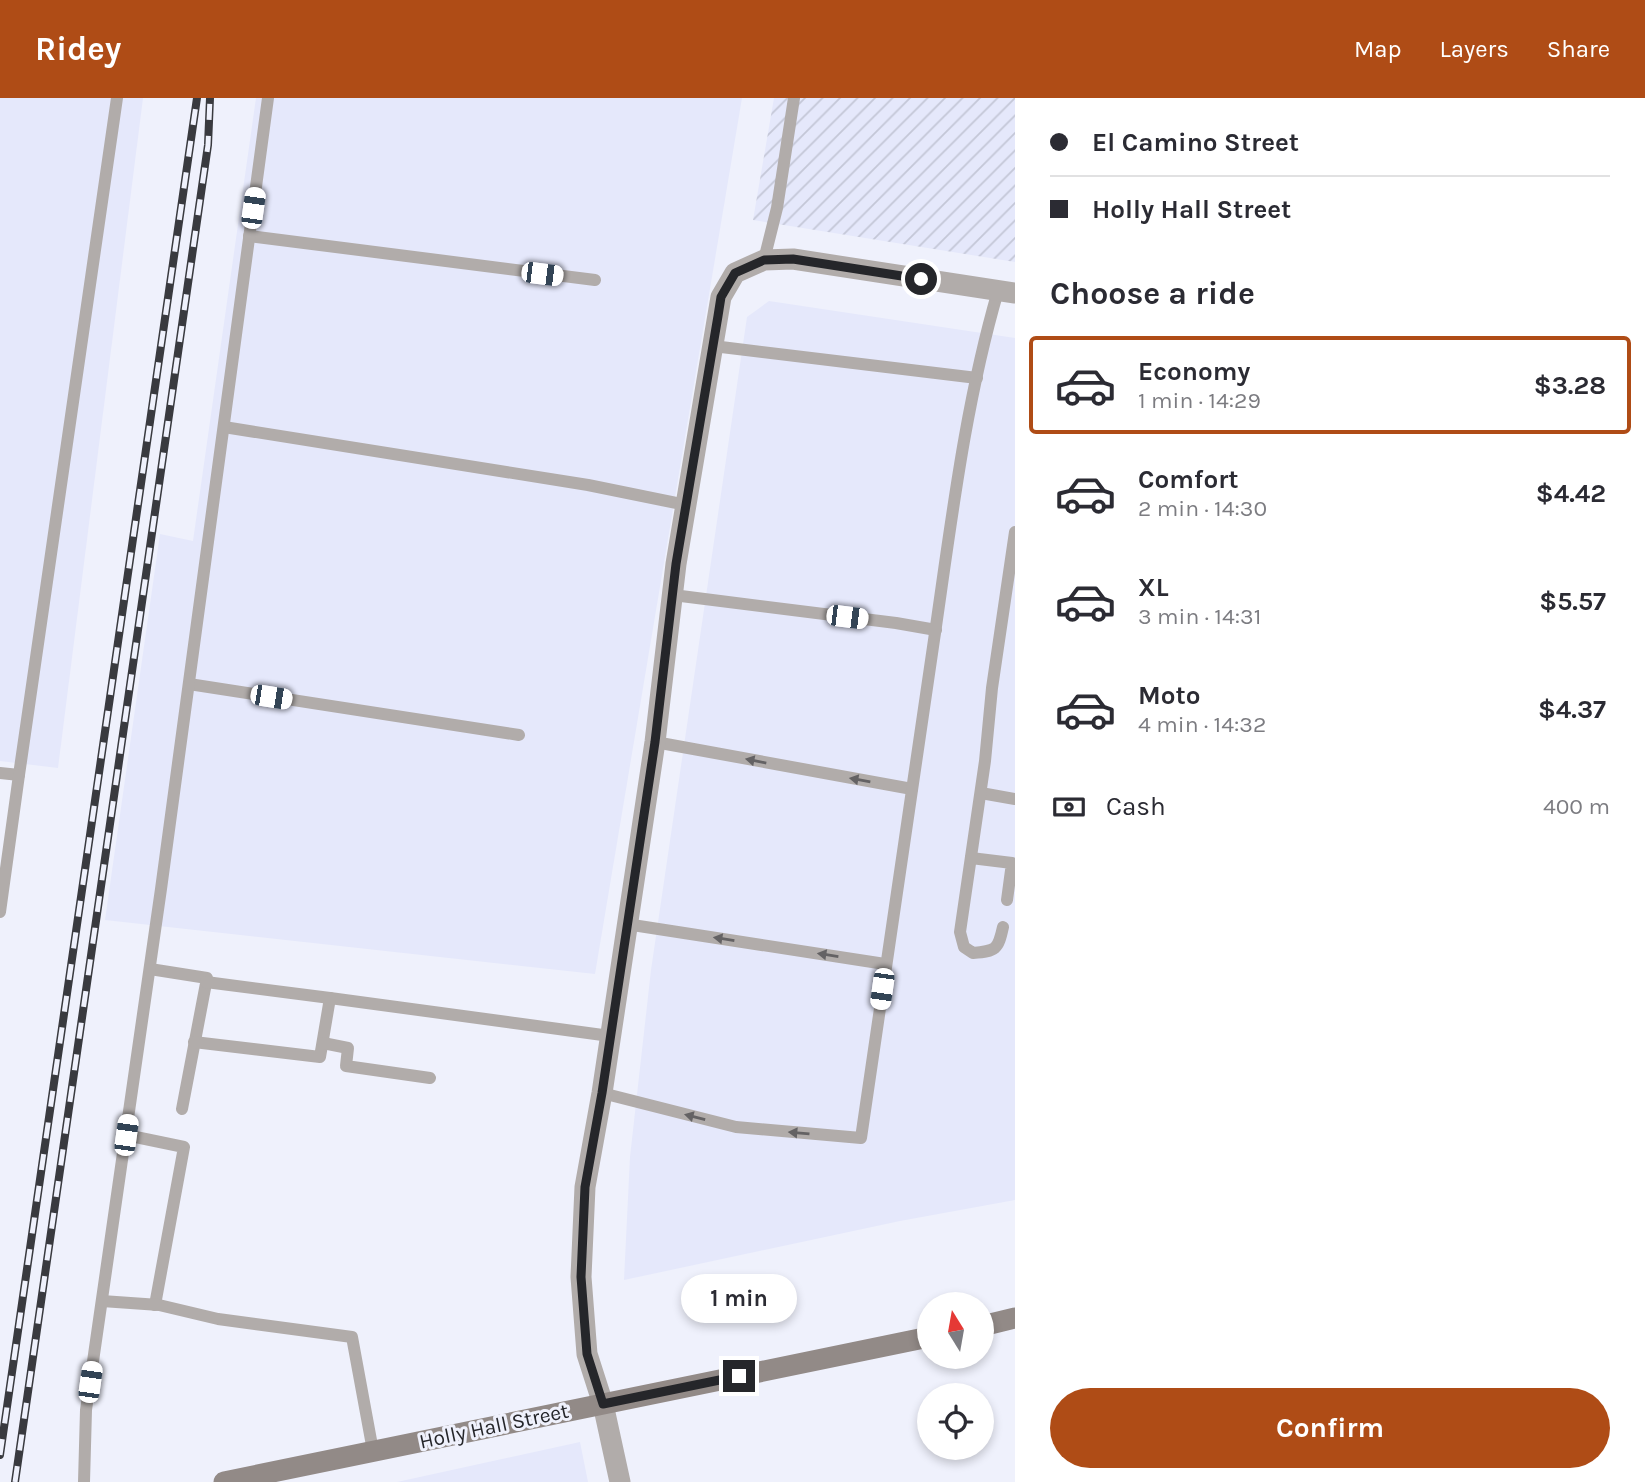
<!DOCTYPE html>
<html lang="en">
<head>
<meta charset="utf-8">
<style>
	body { margin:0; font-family:Karla,sans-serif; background:#f7f7f7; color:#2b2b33; height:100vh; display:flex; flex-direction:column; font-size:26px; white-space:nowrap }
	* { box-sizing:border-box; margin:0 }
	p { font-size:23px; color:#7c7c81 }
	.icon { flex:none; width:38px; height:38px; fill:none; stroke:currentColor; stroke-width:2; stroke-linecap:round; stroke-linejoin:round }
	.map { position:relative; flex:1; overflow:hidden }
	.side { display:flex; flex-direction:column; background:#fff; width:630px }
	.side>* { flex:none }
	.top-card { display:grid; align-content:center; height:154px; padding:0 35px; background:#fff }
	.needle { width:46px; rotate:349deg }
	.controls { position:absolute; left:917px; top:1194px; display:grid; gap:14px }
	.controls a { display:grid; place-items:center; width:77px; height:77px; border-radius:50%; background:#fff; box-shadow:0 4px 10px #0003; font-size:35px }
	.end { position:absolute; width:32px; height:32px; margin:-16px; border:9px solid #25262a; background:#fff; box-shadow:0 0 0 4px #fff }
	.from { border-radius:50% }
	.bubble { position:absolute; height:49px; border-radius:24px; background:#fff; box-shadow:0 4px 10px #0003; font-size:23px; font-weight:700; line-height:49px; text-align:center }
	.car { position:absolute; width:21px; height:42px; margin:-21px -10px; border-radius:9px; box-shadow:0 0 5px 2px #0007; background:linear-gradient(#fff 24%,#345 0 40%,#fff 0 76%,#345 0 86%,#fff 0) }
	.top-card b { display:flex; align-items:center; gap:24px; height:66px; font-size:26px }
	.top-card b+b { border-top:2px solid #e1e1e2 }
	.top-card i { width:18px; height:18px; background:#2b2b33 }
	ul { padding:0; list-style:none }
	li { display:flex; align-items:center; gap:21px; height:98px; margin:0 14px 10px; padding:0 21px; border:4px solid transparent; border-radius:7px }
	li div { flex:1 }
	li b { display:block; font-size:26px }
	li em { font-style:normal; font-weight:700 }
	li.active { border-color:#af4c16 }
	li>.icon { width:63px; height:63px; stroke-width:1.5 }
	h2 { padding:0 35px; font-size:32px; line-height:84px }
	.pay { display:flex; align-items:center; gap:18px; height:77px; padding:0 35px; font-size:26px }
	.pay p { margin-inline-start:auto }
	.action { display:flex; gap:14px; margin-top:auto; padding:14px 35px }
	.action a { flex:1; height:80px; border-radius:42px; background:#af4c16; color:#fff; font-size:28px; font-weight:700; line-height:80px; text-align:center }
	header { display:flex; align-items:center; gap:42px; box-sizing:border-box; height:98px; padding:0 35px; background:#af4c16; color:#fff }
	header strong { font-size:33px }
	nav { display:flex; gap:38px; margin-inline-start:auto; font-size:24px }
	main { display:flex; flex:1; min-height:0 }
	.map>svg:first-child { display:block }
	.built { fill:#e5e8fb }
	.industrial { fill:url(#industrial-furrows) }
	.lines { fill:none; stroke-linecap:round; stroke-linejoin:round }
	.lane { stroke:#b1acaa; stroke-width:12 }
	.street { stroke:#b1acaa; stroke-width:21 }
	.secondary { stroke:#928a87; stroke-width:21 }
	.rail-casing { stroke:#393a3f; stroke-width:8 }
	.rail { stroke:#eff1fc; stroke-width:5; stroke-dasharray:16; stroke-linecap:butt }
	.oneway { fill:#646264 }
	.route { stroke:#25262a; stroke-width:9 }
	.labels { text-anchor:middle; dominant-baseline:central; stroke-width:6; stroke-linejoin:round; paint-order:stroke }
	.street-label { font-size:21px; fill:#25262a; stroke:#eff1fc }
</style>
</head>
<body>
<header>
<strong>Ridey</strong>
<nav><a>Map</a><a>Layers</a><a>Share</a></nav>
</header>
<main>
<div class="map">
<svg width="1015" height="1384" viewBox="0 0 1015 1384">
	<defs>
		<pattern id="industrial-furrows" width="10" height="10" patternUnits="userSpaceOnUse" patternTransform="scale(1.75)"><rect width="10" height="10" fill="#e5e8fb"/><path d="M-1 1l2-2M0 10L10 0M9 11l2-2" fill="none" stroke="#c4c7d7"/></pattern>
	</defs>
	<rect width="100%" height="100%" fill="#eff1fc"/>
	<!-- built -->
	<g class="built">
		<polygon points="0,0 143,0 58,670 0,663"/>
		<polygon points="256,0 742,0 595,876 105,822 160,436 193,443"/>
		<polygon points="769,203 1015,240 1015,1102 900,1123 624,1182 630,1059 651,872 747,219"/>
		<polygon points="580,1344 588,1384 397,1384"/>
	</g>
	<!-- industrial -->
	<polygon class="industrial" points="774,0 1015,0 1015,164 753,122"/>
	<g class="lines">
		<!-- lane -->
		<g class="lane">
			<polyline points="249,138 595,182"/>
			<polyline points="764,162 777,110 794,0"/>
			<polyline points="713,248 977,280"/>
			<polyline points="224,329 588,387 686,407"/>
			<polyline points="673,497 896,525 936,532"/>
			<polyline points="189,586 519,637"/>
			<polyline points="655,644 912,691"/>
			<polyline points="0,675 19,677 117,0"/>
			<polyline points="981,695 1015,701"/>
			<polyline points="971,760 1012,765 1007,802"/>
			<polyline points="0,814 19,677"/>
			<polyline points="626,826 885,866"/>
			<path d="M1003 829C998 852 996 853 973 855L964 849 960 834 985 663 992 590 1015 434"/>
			<polyline points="150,871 207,880 182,1011"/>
			<polyline points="330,900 610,938"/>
			<polyline points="194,944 320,959 330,900 206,884"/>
			<polyline points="323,945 348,950 346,968 430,980"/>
			<path d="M602 995 736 1029 861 1040C884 874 909 708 934 542 951 426 965 306 998 193"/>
			<polyline points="126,1037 184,1049 155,1207"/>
			<polyline points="102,1203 159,1207 218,1221 352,1239 373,1353"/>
			<polyline points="84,1384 86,1312 161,791 268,0"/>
		</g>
		<!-- street -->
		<polyline class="street" points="620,1384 603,1306 587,1256 581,1179 585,1089 602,995 655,644 676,466 721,199 735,175 764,162 793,161 1015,195"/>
		<!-- secondary -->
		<g class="secondary">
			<polyline points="982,1228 1015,1220"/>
			<polyline points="224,1384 929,1239"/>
		</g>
		<defs>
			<g id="rail">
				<polyline points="0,1357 197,0"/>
				<polyline points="15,1384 208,47 210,0"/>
			</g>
		</defs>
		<!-- rail casing -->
		<use href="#rail" class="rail-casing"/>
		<!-- rail -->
		<use href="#rail" class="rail"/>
	</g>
	<!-- one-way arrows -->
	<defs><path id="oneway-solid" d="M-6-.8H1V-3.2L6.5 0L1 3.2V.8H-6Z" transform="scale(1.75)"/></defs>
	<g class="oneway">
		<use href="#oneway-solid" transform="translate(756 663) rotate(-169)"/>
		<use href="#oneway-solid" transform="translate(860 682) rotate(-170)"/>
		<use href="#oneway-solid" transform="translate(724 841) rotate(-171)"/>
		<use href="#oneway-solid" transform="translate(828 857) rotate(-171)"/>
		<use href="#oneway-solid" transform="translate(695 1019) rotate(-166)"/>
		<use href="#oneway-solid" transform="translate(799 1035) rotate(-175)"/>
	</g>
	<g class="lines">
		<!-- route -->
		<polyline class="route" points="739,1278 603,1306 587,1256 581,1179 585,1089 602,995 655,644 676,466 718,218 721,199 735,175 764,162 793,161 921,181"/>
	</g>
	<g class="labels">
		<!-- street labels -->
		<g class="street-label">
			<text transform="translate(494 1328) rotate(-12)">Holly Hall Street</text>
		</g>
	</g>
</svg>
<div class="controls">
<a><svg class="needle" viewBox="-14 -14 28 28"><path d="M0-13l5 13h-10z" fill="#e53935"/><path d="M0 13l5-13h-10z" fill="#7c7c81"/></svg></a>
<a><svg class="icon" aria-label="locate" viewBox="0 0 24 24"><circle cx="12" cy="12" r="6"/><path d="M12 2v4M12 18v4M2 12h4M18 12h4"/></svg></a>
</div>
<i class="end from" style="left:921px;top:181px"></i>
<i class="end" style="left:739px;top:1278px"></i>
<div class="bubble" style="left:681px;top:1176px;width:116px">1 min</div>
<i class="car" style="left:253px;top:110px;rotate:8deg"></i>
<i class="car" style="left:542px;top:176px;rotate:97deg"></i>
<i class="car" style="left:847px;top:519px;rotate:97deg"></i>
<i class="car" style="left:271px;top:599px;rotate:99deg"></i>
<i class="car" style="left:882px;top:891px;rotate:188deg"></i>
<i class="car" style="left:126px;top:1037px;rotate:8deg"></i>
<i class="car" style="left:90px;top:1284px;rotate:8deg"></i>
</div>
<section class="side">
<div class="top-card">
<b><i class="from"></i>El Camino Street</b>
<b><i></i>Holly Hall Street</b>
</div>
<h2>Choose a ride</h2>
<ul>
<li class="active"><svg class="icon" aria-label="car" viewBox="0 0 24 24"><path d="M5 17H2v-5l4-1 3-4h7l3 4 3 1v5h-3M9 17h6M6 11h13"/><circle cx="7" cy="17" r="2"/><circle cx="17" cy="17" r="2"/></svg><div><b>Economy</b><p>1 min · 14:29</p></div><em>$3.28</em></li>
<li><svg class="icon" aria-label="car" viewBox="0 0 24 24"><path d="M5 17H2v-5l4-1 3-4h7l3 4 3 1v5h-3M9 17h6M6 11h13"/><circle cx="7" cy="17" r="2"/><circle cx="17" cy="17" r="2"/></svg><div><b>Comfort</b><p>2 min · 14:30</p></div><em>$4.42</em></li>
<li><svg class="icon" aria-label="car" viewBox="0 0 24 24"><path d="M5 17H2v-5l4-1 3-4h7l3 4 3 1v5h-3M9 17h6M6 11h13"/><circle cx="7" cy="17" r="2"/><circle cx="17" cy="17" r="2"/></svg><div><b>XL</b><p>3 min · 14:31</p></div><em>$5.57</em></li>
<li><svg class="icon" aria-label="car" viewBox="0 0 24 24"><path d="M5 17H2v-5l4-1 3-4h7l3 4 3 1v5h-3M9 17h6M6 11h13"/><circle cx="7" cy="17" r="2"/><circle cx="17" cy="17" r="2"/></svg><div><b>Moto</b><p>4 min · 14:32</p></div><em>$4.37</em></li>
</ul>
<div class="pay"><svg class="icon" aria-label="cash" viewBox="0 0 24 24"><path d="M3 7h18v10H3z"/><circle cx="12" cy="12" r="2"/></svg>Cash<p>400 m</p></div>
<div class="action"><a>Confirm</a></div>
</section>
</main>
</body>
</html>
